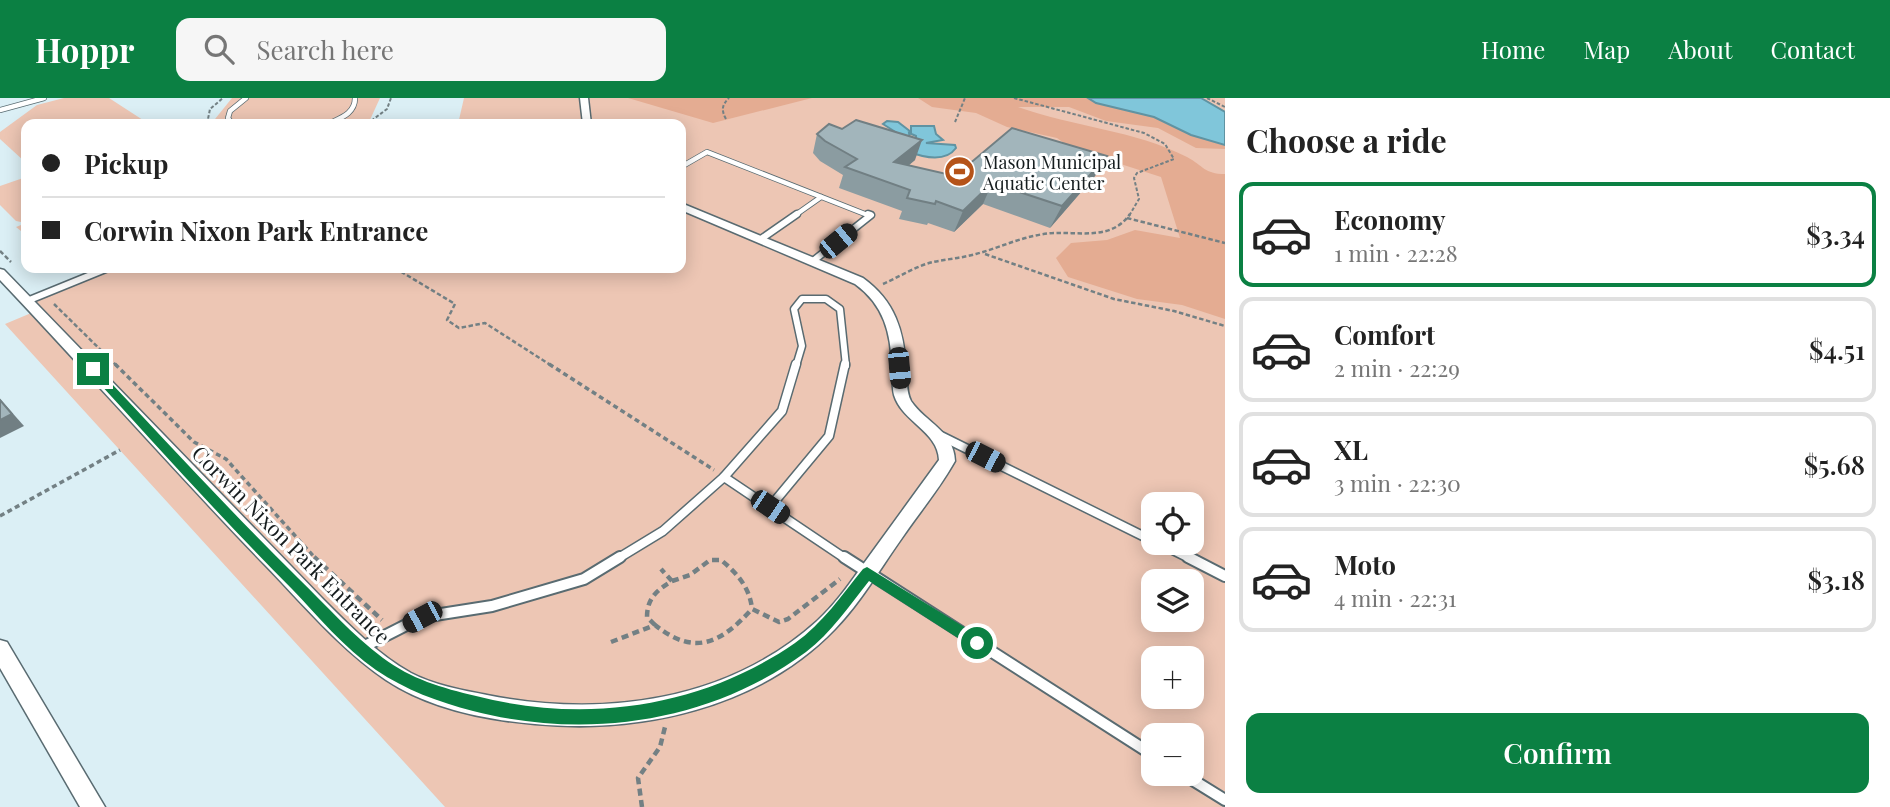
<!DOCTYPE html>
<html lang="en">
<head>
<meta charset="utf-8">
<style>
	body { margin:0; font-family:"Playfair Display",serif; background:#f6f6f6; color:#222; height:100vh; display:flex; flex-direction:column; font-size:26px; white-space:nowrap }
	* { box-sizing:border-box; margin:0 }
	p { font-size:23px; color:#767676 }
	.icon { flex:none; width:38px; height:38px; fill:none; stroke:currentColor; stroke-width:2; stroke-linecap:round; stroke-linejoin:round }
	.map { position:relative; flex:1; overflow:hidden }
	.details { display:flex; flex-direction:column; background:#fff; width:665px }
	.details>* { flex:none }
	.top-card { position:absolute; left:21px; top:21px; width:665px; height:154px; border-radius:14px; box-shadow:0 4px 18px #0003; display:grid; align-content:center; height:154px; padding:0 21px; background:#fff }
	.tools { position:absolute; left:1141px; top:394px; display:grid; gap:14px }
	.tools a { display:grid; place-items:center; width:63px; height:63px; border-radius:14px; background:#fff; box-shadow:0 4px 18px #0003; font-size:35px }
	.end { position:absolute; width:32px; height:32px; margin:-16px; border:9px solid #0b8043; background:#fff; box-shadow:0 0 0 4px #fff }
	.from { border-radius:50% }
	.car { position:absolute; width:21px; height:42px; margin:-21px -10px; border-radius:9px; box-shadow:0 0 5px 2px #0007; background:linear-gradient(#222 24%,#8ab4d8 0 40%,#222 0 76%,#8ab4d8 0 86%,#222 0) }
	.top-card b { display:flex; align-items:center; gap:24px; height:66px; font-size:26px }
	.top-card b+b { border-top:2px solid #e0e0e0 }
	.top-card i { width:18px; height:18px; background:#222 }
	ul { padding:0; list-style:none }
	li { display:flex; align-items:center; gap:21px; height:105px; margin:0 14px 10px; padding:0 7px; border:4px solid #e0e0e0; border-radius:14px }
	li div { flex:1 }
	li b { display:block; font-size:26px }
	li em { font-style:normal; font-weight:600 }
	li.current { border-color:#0b8043 }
	li>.icon { width:63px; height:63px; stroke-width:1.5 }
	h2 { padding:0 21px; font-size:32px; line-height:84px }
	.cta { display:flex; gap:14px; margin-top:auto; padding:14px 21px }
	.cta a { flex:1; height:80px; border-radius:14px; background:#0b8043; color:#fff; font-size:28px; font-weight:600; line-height:80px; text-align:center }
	header { display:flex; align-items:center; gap:42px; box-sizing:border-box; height:98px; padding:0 35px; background:#0b8043; color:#fff }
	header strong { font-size:33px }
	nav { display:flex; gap:38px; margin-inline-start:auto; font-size:24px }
	.search { width:490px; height:63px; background:#f6f6f6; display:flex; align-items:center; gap:18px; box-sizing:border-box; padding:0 24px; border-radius:14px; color:#767676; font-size:26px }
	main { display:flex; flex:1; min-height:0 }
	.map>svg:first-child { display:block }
	.green { fill:#edc6b4; fill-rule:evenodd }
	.forest { fill:#e4ac92 }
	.water { fill:#80c6da; stroke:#6093a2; stroke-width:2 }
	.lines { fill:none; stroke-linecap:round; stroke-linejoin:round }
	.lane-far3-casing { stroke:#596b71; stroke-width:6 }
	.lane-far2-casing { stroke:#596b71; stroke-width:9 }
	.lane-far1-casing { stroke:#596b71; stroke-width:11 }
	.lane-casing { stroke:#596b71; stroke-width:14 }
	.street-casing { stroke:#596b71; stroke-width:3 }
	.path-far3 { stroke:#738084; stroke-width:2; stroke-dasharray:3.5 2; stroke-linecap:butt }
	.path-far2 { stroke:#738084; stroke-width:2.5; stroke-dasharray:4.5 2.5; stroke-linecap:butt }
	.path-far1 { stroke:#738084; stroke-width:3.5; stroke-dasharray:5 3.5; stroke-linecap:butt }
	.path { stroke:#738084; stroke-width:4.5; stroke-dasharray:7 4.5; stroke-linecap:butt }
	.lane-far3 { stroke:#fff; stroke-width:4.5 }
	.lane-far2 { stroke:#fff; stroke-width:6 }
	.lane-far1 { stroke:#fff; stroke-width:8 }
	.lane { stroke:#fff; stroke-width:10 }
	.street { fill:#fff; fill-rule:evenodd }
	.wall { fill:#8b9ca1 }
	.shaded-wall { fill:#717f83 }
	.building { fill:#a2b5bb; stroke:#717f83; stroke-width:2 }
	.route { fill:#0b8043 }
	.labels { text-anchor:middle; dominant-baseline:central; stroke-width:6; stroke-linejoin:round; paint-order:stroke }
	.far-poi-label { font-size:18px; fill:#151c1e; stroke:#fff; text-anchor:start }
	.street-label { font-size:21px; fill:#151c1e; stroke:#fff }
</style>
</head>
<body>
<header>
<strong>Hoppr</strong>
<div class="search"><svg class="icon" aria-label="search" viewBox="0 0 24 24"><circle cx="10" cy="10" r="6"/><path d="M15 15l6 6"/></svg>Search here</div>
<nav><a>Home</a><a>Map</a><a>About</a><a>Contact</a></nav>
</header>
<main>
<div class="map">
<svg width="1225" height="709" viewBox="0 0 1225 709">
	<rect width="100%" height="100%" fill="#dbeff5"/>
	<!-- green -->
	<g class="green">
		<polygon points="64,0 109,0 146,24 26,26 26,62 24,63 0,41 0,34 37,7"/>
		<polygon points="232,0 380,0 369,24 211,26"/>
		<path d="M464 0H1225V709H445L5 226 36 213 27 203 107 170H681V26H458ZM1153 406H1192V444H1153ZM1153 483H1192V522H1153ZM1153 560H1192V598H1153ZM1153 637H1192V676H1153Z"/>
		<polygon points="26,79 26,137 16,129 26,125 16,123 0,107 0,88"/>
	</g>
	<!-- forest -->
	<g class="forest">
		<polygon points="628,0 812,0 713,25"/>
		<path d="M918 0H1088L1096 5 1154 19 1191 37 1225 47V51L1196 50 1158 30 1106 23 1069 9H1018C1074 29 1134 32 1187 59 1204 68 1204 76 1225 76V221L1182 207 1137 201 1068 179 1056 160 1071 145 1107 142 1135 132 1180 140 1161 79 1071 50 1057 40 1007 29 976 15 932 9Z"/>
	</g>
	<!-- water -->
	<g class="water">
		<polygon points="1088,0 1201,0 1225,14 1225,47 1191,37 1154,19 1096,5"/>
		<path d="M887 23 898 24 911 34V28H934L936 36 943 42 926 45 955 47 956 50C945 65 922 59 907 53L916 47V38L909 35 910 41 901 46 879 37 886 32 897 35 883 26Z"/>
	</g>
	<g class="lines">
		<defs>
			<g id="lane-far3">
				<polyline points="0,12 44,0"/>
				<polyline points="232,26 228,20 230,13 246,0"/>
				<path d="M328 26C340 20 355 16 355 0"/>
				<polyline points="681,69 707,54 870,118"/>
				<polyline points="794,118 821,99"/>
			</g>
			<g id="lane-far2">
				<polyline points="761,141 797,116"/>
				<polyline points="813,163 871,117 868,116"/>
				<polyline points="27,203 108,170"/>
				<polyline points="796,268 802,248 794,211 802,201 826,201 840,211 846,268"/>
			</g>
			<g id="lane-far1">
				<polyline points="939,337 1153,443"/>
				<polyline points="724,379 782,313 796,266"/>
				<polyline points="770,409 829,338 845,266"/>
				<polyline points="1157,444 1191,461"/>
				<polyline points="617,461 663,433 724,379 846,461"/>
			</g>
			<g id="lane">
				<polyline points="844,459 1153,657"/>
				<polyline points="1188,459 1225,478"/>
				<polyline points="361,550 422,519 492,508 584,481 620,459"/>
				<polyline points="1183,676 1225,702"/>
			</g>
			<g id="street">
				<polygon points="580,0 588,0 591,26 583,26"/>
				<path d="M681 105 863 180C895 203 904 233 906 270 907 280 906 294 911 303 926 325 954 333 955 363 940 390 919 415 902 440 880 471 861 504 835 531 759 610 641 636 535 626 486 622 428 610 386 582 340 551 303 506 264 466 174 373 89 276 0 182V171L4 172 322 500C349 527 377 556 411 575 434 587 462 592 487 597 603 620 727 604 817 523 838 504 854 479 870 457 893 425 916 394 939 362 938 333 902 324 894 297 892 289 893 279 892 270 891 235 884 207 855 186L681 112Z"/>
				<polygon points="0,542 7,544 105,709 80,709 0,570"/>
			</g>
		</defs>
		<!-- lane-far3 casing -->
		<use href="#lane-far3" class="lane-far3-casing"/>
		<!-- lane-far2 casing -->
		<use href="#lane-far2" class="lane-far2-casing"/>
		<!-- lane-far1 casing -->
		<use href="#lane-far1" class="lane-far1-casing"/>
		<!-- lane casing -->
		<use href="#lane" class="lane-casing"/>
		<!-- street casing -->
		<use href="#street" class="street-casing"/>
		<!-- path-far3 -->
		<g class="path-far3">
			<polyline points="1014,0 1144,35 1165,46 1174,61 1137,75 1134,80 1139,101 1129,118"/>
			<polyline points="1207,0 1225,9"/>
			<path d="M726 21C721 12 722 7 729 0"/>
			<polyline points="955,24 965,0"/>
			<polyline points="207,26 210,11 223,0"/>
			<polyline points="367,26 387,11 391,0"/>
		</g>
		<!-- path-far2 -->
		<g class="path-far2">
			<polyline points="1127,120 1225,145"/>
			<polyline points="0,153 11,164"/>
			<polyline points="985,156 1114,201 1174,213 1225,228"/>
			<polyline points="395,170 455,206 447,222 459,230 485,225 552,268"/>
			<path d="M883 186C899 179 916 168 933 164 947 161 962 160 976 156 1002 149 1027 136 1055 135 1082 134 1112 142 1130 116"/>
			<polyline points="54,206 117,268"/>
		</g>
		<!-- path-far1 -->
		<g class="path-far1">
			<polyline points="115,266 194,344 226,361 316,461"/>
			<polyline points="549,266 714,372"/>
			<polyline points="0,418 120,352"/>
		</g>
		<!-- path -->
		<g class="path">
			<polyline points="314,459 382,522"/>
			<path d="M672 483 690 477 710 462H721C737 475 750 490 752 511"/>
			<path d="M655 527 647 519C647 500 657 492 672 483L661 471"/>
			<path d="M611 544 655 527C695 559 721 545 752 511L779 524 788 521 840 481"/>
			<polyline points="642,709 638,680 660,649 665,629"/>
		</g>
		<!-- lane-far3 -->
		<use href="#lane-far3" class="lane-far3"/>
		<!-- lane-far2 -->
		<use href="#lane-far2" class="lane-far2"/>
		<!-- lane-far1 -->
		<use href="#lane-far1" class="lane-far1"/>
		<!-- lane -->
		<use href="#lane" class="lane"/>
		<!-- street -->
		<use href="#street" class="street"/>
	</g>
	<!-- wall -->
	<polygon class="wall" points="817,36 915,62 908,68 955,78 1107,58 1095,78 1050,130 983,106 954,134 928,125 927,127 899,121 902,113 839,90 843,77 820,63 813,55"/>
	<!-- shaded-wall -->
	<g class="shaded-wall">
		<polygon points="922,42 915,62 887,85 894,64"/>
		<polygon points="1107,58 1095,78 1050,130 1062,108"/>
		<polygon points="992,85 983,106 954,134 963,113"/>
		<polygon points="0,301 24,328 0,340"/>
	</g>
	<!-- building -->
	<g class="building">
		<polygon points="856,22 922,42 894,64 955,78 1012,30 1107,58 1062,108 992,85 963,113 936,103 935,106 907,100 910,92 845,69 857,61 825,43 817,36 829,26 842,31"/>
		<polygon points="0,302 12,316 0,322"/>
	</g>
	<!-- route -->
	<path class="route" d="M89 269H96C163 340 229 412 298 480 326 507 352 537 383 560 411 581 442 590 476 598 585 626 701 610 795 545 822 526 842 497 863 471L867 469 982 540 984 545 977 551 972 549 869 483C849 508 831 535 806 554 710 625 586 642 473 613 438 604 406 592 376 572 344 550 318 518 292 491 222 421 156 347 89 274Z"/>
	<!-- icons -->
	<defs>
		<symbol id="stadium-disc" viewBox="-11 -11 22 22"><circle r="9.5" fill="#b55319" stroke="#fff"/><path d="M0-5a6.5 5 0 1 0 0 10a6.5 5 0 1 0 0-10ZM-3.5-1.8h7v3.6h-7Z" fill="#fff"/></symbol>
	</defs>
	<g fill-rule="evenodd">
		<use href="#stadium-disc" x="942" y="56" width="35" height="35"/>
	</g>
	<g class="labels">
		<!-- far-poi labels -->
		<g class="far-poi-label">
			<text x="983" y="64">Mason Municipal<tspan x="983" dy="21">Aquatic Center</tspan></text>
		</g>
		<!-- street labels -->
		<g class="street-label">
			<text transform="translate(292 446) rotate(45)">Corwin Nixon Park Entrance</text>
		</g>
	</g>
</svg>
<div class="tools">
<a><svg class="icon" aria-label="locate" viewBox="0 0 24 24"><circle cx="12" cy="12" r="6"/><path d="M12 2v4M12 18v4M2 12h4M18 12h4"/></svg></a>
<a><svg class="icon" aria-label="layers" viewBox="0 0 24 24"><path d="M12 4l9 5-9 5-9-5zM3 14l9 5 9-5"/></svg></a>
<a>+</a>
<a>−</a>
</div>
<i class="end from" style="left:977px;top:545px"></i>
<i class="end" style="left:93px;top:271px"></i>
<i class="car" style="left:838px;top:143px;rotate:51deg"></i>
<i class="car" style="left:899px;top:270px;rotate:175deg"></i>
<i class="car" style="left:985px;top:359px;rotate:117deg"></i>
<i class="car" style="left:770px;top:409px;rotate:124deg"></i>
<i class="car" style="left:422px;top:519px;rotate:242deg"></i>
<div class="top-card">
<b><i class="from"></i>Pickup</b>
<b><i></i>Corwin Nixon Park Entrance</b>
</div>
</div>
<section class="details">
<h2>Choose a ride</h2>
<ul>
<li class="current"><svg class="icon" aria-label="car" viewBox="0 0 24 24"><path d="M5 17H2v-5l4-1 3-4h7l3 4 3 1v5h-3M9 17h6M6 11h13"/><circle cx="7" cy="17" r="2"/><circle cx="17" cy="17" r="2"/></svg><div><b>Economy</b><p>1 min · 22:28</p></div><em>$3.34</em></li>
<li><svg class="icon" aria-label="car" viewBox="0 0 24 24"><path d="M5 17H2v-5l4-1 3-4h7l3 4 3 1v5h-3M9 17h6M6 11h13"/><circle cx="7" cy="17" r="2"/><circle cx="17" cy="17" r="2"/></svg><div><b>Comfort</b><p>2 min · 22:29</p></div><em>$4.51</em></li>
<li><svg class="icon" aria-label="car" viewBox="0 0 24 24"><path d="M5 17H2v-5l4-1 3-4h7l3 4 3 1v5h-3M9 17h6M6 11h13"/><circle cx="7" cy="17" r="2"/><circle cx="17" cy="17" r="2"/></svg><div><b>XL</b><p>3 min · 22:30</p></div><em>$5.68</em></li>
<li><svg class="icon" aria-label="car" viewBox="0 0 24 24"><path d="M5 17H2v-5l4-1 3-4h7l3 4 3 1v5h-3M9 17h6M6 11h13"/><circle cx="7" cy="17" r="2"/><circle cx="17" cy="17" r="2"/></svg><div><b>Moto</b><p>4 min · 22:31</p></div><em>$3.18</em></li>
</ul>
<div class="cta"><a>Confirm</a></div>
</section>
</main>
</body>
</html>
